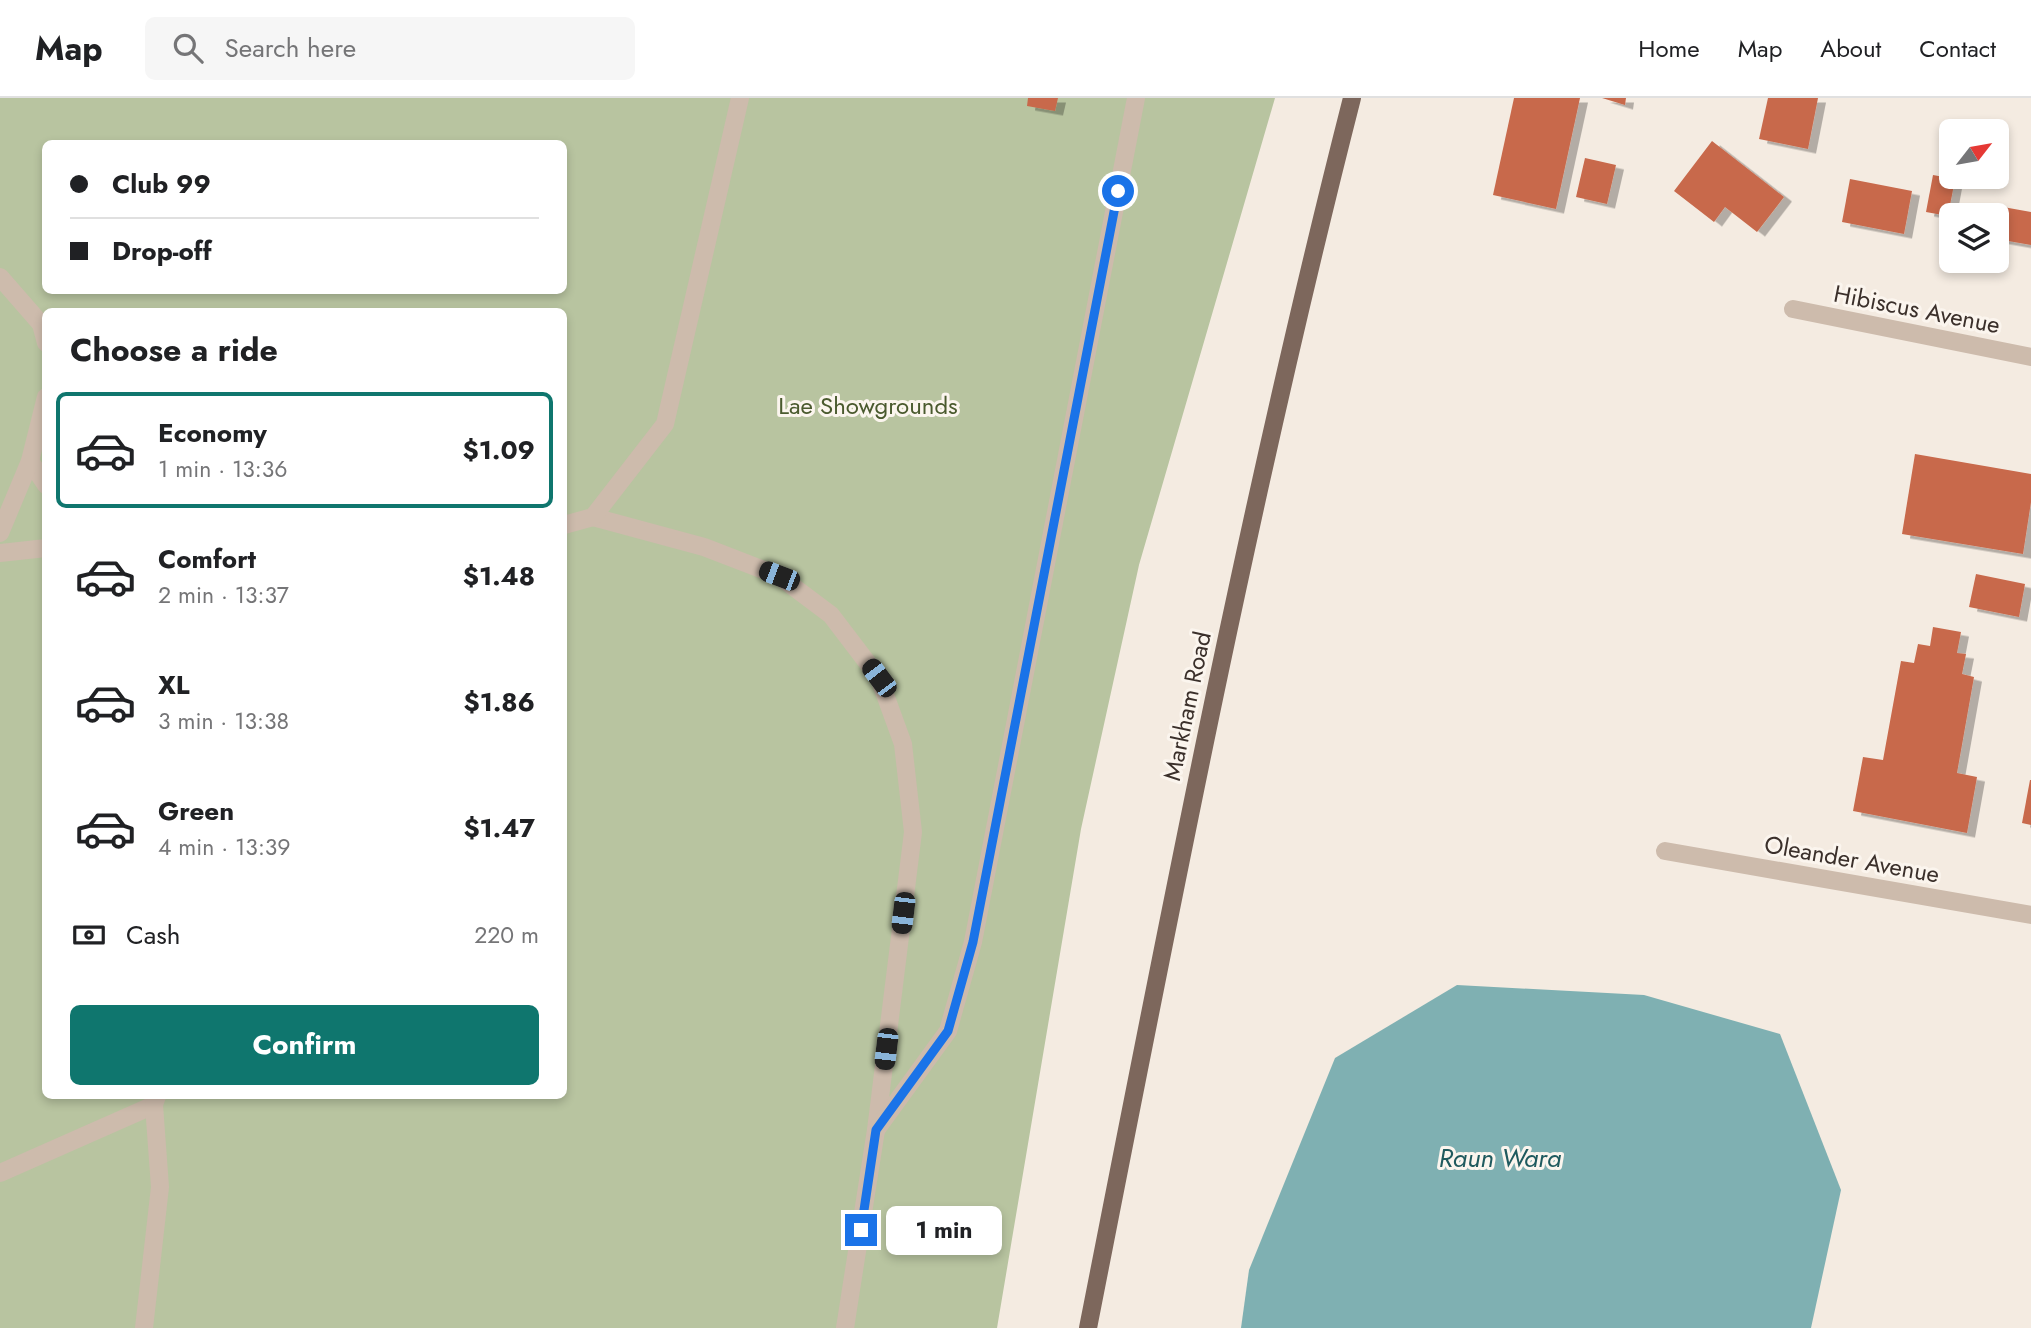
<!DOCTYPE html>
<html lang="en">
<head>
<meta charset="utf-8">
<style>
	body { margin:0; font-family:Jost,sans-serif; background:#f6f6f6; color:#202124; height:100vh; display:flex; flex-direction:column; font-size:26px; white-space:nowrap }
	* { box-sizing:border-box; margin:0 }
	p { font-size:23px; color:#757577 }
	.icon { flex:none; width:38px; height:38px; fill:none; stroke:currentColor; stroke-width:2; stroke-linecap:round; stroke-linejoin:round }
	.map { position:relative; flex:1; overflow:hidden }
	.side { position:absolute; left:42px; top:210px; width:525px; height:791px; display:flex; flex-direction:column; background:#fff; border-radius:10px; box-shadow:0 4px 10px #0003 }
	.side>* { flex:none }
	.hud { position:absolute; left:42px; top:42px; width:525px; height:154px; border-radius:10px; box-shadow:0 4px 10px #0003; display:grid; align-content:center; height:154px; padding:0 28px; background:#fff }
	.needle { width:46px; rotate:59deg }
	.fabs { position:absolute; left:1939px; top:21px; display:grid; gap:14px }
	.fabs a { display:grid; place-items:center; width:70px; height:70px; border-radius:10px; background:#fff; box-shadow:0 4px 10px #0003; font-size:35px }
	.end { position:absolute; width:32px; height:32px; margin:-16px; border:9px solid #1a73e8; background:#fff; box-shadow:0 0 0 4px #fff }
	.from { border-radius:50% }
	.bubble { position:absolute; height:49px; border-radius:10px; background:#fff; box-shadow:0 4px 10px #0003; font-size:23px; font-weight:700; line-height:49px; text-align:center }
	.car { position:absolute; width:21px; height:42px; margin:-21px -10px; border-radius:9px; box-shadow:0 0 5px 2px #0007; background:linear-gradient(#222 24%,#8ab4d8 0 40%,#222 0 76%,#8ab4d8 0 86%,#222 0) }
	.hud b { display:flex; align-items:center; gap:24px; height:66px; font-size:26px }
	.hud b+b { border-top:2px solid #e0e0e0 }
	.hud i { width:18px; height:18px; background:#202124 }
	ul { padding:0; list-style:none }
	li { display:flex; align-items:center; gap:21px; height:116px; margin:0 14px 10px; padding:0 14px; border:4px solid transparent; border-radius:10px }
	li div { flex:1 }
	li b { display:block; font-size:26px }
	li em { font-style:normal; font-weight:700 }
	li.active { border-color:#0f766e }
	li>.icon { width:63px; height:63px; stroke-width:1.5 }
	h2 { padding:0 28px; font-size:32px; line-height:84px }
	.pay { display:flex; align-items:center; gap:18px; height:77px; padding:0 28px; font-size:26px }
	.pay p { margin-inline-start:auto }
	.button { display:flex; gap:14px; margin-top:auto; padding:14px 28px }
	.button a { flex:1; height:80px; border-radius:10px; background:#0f766e; color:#fff; font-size:28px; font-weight:700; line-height:80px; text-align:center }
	header { display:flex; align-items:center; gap:42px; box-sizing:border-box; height:98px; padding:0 35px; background:#fff; border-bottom:2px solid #e0e0e0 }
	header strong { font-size:33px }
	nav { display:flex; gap:38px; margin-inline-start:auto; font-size:24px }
	.search { width:490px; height:63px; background:#f6f6f6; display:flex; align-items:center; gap:18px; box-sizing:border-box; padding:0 24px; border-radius:10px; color:#757577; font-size:26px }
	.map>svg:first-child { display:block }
	.green { fill:#b8c4a0; fill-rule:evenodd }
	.water { fill:#7fb0b2 }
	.building { fill:#c8694b; filter:url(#shadow) }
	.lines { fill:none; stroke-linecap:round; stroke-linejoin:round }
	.minor { stroke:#cdbbac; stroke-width:18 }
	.major { stroke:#7d675c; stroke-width:18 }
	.route { stroke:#1a73e8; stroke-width:9 }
	.labels { text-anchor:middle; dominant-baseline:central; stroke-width:6; stroke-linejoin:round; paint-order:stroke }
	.street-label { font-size:24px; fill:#3b302b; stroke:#fbf5ee }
	.park-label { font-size:24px; fill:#4a5a2e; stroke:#fbf5ee }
	.water-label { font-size:26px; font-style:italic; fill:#1f5a5e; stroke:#fbf5ee }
</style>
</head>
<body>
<header>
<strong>Map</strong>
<div class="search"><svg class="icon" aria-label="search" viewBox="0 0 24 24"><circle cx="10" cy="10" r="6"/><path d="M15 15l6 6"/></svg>Search here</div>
<nav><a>Home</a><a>Map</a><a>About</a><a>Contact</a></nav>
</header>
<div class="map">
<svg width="2031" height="1230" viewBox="0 0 2031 1230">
	<defs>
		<filter id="shadow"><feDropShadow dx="8" dy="4.5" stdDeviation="0" flood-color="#0004"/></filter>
	</defs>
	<rect width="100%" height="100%" fill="#f4ebe1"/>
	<!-- green -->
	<path class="green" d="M0 0H1275L1139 467 1081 731 997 1230H0ZM46 46H564V192H46ZM46 214H564V998H46Z"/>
	<!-- water -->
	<polygon class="water" points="1457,887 1644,897 1780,936 1841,1092 1811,1230 1241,1230 1249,1172 1335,960"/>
	<!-- building -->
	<g class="building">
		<polygon points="1028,0 1058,0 1055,13 1027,8"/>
		<polygon points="1514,0 1580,0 1556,111 1493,97"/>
		<polygon points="1602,0 1626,0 1625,7"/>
		<polygon points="1768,0 1818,0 1808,51 1759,41"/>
		<polygon points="1712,43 1784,99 1757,134 1725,109 1714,124 1674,93"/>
		<polygon points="1585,60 1616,67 1607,106 1576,99"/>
		<polygon points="1933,77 1955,81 1948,118 1926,114"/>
		<polygon points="1850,81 1912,93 1904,136 1842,124"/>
		<polygon points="1992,107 2031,114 2031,147 1997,141 1997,117 1990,117"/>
		<polygon points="1915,356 2031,376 2031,404 2023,456 1902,436"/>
		<polygon points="1976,476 2025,486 2019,519 1969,509"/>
		<polygon points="1933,529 1961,534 1957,555 1966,556 1962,576 1974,579 1957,675 1977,679 1967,735 1853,713 1863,659 1883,662 1901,563 1914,565 1918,546 1930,548"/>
		<polygon points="2030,682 2031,682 2031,727 2022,725"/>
	</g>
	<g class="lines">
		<!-- minor -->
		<g class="minor">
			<polyline points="0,179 41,226 46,245"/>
			<polyline points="1793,211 2031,259"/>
			<polyline points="30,363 46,387"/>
			<polyline points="593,419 704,449 779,478 831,517 879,580 903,646 913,734 876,1032 845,1230"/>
			<polyline points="564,427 593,419 665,326 740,0"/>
			<polyline points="0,435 30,363 46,299"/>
			<polyline points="0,455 46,450"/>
			<polyline points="1665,753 2031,817"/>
			<polyline points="876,1032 948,933 973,844 1136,0"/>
			<polyline points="0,1075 154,1007 157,998"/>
			<polyline points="144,1230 160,1089 154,1007"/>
		</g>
		<!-- major -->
		<path class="major" d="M1088 1230C1169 818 1248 407 1352 0"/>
	</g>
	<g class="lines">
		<!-- route -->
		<polyline class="route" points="861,1132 876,1032 948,933 973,844 1118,93"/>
	</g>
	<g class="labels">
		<!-- street labels -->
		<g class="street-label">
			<text transform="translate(1917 211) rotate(11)">Hibiscus Avenue</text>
			<text transform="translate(1187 608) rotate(-78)">Markham Road</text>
			<text transform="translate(1852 761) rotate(10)">Oleander Avenue</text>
		</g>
		<!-- park labels -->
		<g class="park-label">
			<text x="868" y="307">Lae Showgrounds</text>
		</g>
		<!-- water labels -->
		<g class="water-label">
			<text x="1500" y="1060">Raun Wara</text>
		</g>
	</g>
</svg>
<div class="fabs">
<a><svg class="needle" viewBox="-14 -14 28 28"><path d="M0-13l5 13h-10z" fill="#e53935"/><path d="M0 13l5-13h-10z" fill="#757577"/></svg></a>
<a><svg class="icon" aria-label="layers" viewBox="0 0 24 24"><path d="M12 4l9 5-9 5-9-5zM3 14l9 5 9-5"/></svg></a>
</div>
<i class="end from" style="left:1118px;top:93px"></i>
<i class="end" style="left:861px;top:1132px"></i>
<div class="bubble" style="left:886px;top:1108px;width:116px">1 min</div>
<i class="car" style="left:779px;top:478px;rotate:291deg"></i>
<i class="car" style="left:879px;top:580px;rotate:323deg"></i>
<i class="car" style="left:903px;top:815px;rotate:187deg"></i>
<i class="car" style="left:886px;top:951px;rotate:187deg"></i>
<div class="hud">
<b><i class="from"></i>Club 99</b>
<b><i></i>Drop-off</b>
</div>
<section class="side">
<h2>Choose a ride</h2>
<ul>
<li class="active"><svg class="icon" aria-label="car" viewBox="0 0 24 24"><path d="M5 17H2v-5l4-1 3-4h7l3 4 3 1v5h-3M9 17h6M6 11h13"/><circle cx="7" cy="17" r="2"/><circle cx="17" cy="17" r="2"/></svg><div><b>Economy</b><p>1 min · 13:36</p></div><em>$1.09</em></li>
<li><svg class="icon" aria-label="car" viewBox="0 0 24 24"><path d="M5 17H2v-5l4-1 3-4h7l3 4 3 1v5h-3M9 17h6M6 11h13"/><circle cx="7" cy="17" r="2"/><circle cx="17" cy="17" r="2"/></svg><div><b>Comfort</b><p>2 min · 13:37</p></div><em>$1.48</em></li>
<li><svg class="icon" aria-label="car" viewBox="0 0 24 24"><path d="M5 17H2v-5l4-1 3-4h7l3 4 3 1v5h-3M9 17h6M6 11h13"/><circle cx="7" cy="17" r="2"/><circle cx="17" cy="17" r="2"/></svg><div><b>XL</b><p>3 min · 13:38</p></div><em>$1.86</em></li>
<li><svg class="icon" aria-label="car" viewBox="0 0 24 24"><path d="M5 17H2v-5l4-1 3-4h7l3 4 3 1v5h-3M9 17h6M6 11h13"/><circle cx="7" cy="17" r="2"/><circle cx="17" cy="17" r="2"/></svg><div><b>Green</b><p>4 min · 13:39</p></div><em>$1.47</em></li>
</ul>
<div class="pay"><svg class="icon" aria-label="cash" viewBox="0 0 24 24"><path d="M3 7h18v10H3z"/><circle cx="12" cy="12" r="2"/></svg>Cash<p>220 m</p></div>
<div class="button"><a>Confirm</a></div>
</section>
</div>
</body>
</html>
